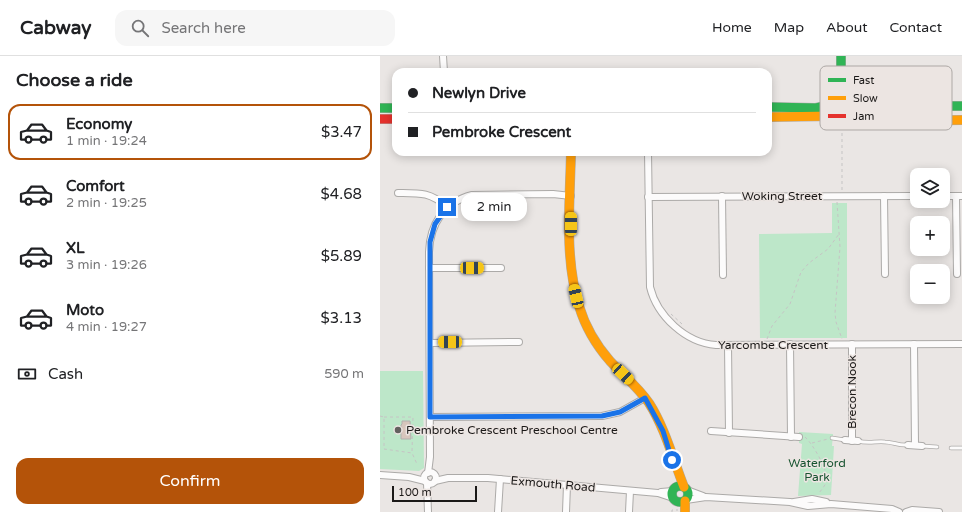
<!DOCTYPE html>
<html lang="en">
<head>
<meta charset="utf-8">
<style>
	body { margin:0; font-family:"Varela Round",sans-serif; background:#f6f6f6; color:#202124; height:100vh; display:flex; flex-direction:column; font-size:15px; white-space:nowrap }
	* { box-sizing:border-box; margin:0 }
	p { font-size:13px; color:#757577 }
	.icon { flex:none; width:22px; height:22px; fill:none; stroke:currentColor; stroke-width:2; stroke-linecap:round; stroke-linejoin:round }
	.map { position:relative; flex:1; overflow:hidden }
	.sheet { display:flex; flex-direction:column; background:#fff; width:380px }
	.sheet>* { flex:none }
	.guide { position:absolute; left:12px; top:12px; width:380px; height:88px; border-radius:12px; box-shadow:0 2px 10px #0003; display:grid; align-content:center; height:88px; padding:0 16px; background:#fff }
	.buttons { position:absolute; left:530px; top:112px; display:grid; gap:8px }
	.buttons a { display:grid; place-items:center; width:40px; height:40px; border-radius:8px; background:#fff; box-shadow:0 2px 10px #0003; font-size:20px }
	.scale { position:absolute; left:12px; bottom:10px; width:85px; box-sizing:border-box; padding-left:4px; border:2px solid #1b1918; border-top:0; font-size:11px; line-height:14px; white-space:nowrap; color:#1b1918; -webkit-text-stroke:3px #ece5e2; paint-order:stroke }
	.end { position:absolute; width:18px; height:18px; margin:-9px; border:5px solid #1a73e8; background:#fff; box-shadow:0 0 0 2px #fff }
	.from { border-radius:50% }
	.bubble { position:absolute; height:28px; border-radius:12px; background:#fff; box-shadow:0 2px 10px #0003; font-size:13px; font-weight:600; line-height:28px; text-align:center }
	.car { position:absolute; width:12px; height:24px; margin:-12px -6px; border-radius:5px; box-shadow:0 0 3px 1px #0007; background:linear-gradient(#f5c518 24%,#345 0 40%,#f5c518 0 76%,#345 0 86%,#f5c518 0) }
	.guide b { display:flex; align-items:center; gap:14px; height:38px; font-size:15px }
	.guide b+b { border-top:1px solid #e0e0e0 }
	.guide i { width:10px; height:10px; background:#202124 }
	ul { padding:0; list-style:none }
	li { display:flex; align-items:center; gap:12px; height:56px; margin:0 8px 6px; padding:0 8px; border:2px solid transparent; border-radius:12px }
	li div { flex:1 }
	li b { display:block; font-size:15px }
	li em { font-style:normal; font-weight:600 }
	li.active { border-color:#b45309 }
	li>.icon { width:36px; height:36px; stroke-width:1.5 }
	h2 { padding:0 16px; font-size:18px; line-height:48px }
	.pay { display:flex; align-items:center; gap:10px; height:44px; padding:0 16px; font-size:15px }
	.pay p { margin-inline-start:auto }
	.primary-button { display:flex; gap:8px; margin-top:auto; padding:8px 16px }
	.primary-button a { flex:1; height:46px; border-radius:12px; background:#b45309; color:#fff; font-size:16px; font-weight:600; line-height:46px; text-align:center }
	header { display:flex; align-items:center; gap:24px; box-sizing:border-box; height:56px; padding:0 20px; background:#fff; border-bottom:1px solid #e0e0e0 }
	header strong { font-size:19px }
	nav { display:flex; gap:22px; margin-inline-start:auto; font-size:14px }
	.search { width:280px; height:36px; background:#f6f6f6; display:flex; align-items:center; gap:10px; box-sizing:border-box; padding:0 14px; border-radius:12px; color:#757577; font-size:15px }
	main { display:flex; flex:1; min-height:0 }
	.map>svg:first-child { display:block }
	.green { fill:#bde7c9 }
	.building { fill:#d7c5bc; stroke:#b2afae }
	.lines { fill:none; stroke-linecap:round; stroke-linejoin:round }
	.lane-casing { stroke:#acaaa8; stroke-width:4.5 }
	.street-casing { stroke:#acaaa8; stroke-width:8 }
	.fast-casing { stroke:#acaaa8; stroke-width:10 }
	.slow-casing { stroke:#acaaa8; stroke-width:10 }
	.jam-casing { stroke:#acaaa8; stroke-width:10 }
	.path { stroke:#c5c4c4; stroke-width:1; stroke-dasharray:3 3; stroke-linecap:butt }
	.lane { stroke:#fcfbfb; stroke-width:3 }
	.street { stroke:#fcfbfb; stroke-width:6 }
	.fast { stroke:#30b455; stroke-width:9 }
	.slow { stroke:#ff9f0a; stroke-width:9 }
	.jam { stroke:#e5322d; stroke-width:9 }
	.route { stroke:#1a73e8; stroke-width:5 }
	.poi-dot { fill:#63615f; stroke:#ece5e2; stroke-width:1.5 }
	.labels { text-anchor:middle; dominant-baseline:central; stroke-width:3; stroke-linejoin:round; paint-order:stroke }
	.street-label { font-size:12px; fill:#1b1918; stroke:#ece5e2 }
	.poi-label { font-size:12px; fill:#1b1918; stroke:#ece5e2; text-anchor:start }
	.park-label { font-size:12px; fill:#175431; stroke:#ece5e2 }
	.key { fill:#ece5e2; stroke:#ada8a5; stroke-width:1 }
	.key-label { font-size:11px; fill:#1b1918 }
</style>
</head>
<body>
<header>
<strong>Cabway</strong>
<div class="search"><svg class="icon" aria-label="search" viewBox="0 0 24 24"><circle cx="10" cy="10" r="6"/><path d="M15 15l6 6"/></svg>Search here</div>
<nav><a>Home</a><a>Map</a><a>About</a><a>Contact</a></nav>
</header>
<main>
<section class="sheet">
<h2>Choose a ride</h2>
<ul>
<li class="active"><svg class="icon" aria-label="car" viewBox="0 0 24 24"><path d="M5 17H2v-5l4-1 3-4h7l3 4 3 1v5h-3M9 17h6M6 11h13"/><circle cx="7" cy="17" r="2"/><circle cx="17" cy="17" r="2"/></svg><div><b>Economy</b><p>1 min · 19:24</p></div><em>$3.47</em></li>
<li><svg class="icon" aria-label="car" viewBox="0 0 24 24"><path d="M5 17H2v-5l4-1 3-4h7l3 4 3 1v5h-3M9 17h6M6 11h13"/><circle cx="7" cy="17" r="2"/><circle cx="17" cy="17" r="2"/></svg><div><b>Comfort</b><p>2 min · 19:25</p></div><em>$4.68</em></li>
<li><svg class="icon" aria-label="car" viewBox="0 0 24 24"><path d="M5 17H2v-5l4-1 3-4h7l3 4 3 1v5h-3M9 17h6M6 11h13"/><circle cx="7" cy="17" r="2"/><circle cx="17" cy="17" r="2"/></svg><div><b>XL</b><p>3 min · 19:26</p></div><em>$5.89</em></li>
<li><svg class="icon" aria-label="car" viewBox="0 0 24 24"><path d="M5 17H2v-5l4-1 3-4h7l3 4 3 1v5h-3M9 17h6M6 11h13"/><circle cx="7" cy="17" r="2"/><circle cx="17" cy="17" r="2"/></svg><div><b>Moto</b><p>4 min · 19:27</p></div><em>$3.13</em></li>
</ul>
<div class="pay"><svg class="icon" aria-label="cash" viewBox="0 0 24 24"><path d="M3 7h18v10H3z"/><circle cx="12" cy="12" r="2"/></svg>Cash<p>590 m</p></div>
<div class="primary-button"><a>Confirm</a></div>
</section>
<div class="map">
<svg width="582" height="456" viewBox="0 0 582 456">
	<rect width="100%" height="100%" fill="#eae6e4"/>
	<!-- green -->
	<g class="green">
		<polygon points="452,147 467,147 467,282 380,282 379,178 452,177"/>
		<polygon points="0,315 43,315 44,412 39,415 0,413"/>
		<polygon points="419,376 453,378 452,390 454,390 451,439 418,440 422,388 419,387"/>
	</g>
	<!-- building -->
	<polygon class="building" points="22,365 30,365 31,383 21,383 21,369 22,368"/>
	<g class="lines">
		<defs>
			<g id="lane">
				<polyline points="452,382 465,384"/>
				<path d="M478 385C488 388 496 385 505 386 513 386 519 390 528 389"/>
				<polyline points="542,390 557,391"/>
				<polyline points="571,392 582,392"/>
			</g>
			<g id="street">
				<polyline points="63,0 64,16"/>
				<path d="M268 96 270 231C277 260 306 287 336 289L582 288"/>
				<path d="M18 137C40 137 50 136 67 151"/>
				<polyline points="342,140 343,219"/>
				<polyline points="504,140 505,218"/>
				<polyline points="563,140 582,140"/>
				<polyline points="576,140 577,218"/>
				<polyline points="268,141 537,140"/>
				<polyline points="49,212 121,212"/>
				<polyline points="50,287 139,286"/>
				<polyline points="410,288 411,381"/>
				<polyline points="472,288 472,385"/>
				<polyline points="534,288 535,389"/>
				<polyline points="348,289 349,377"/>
				<polyline points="50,361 222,360 240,356 265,342"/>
				<polyline points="331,375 419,381"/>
				<polyline points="465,384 478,385"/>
				<polyline points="528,389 542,390"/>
				<circle cx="50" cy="422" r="6"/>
				<path d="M48 417 50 401 49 196C50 168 64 146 92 139L173 138 191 140"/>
				<polyline points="0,419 29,421 45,425"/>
				<polyline points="55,425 68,422 108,422 278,437 293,442"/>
				<polyline points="47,427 48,456"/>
				<polyline points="307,434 323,440"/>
				<polyline points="281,436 293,435"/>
				<polyline points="306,444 326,441 410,446 428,450 451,448 512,453 519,456"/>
				<polyline points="414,446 432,443 446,446"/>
				<polyline points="118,456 120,423"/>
				<polyline points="186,456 187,429"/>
				<polyline points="249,456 250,435"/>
				<polyline points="526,456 532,454 559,456"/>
			</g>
			<g id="fast">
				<polyline points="461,0 461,22 467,46"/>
				<polyline points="457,45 461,27"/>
				<polyline points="468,48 482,50 582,50"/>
				<polyline points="388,51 436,52 454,48"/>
				<polyline points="0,52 16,52"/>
				<circle cx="300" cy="438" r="8"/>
			</g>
			<g id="slow">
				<polyline points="467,60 486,60 509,65 582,64"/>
				<polyline points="388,61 455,60"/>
				<path d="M191 96C190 146 184 201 199 250 205 270 216 289 230 305 243 319 258 331 269 347 285 372 293 403 304 431"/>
				<polyline points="305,445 305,456"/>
			</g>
			<polyline id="jam" points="0,63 16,63"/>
		</defs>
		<!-- lane casing -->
		<use href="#lane" class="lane-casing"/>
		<!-- street casing -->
		<use href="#street" class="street-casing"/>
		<!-- fast casing -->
		<use href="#fast" class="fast-casing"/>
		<!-- slow casing -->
		<use href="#slow" class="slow-casing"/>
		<!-- jam casing -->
		<use href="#jam" class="jam-casing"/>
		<!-- path -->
		<g class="path">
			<polyline points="446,68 495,70"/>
			<polyline points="462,134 462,69"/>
			<polyline points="457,146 460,191 455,257 456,266 462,283"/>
			<polyline points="291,258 302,268"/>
			<polyline points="387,283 392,270 410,248 421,216 429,207 448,193 459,178"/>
			<polyline points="0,360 4,361 4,393 32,397 37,408"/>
			<polyline points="4,361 33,361 32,396"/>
			<path d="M425 381C433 388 447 413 447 423 446 429 442 433 439 437"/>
			<polyline points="432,387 448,383"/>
			<polyline points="292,456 292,454 298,454"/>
		</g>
		<!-- lane -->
		<use href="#lane" class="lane"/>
		<!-- street -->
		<use href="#street" class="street"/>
		<!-- fast -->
		<use href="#fast" class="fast"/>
		<!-- slow -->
		<use href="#slow" class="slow"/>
		<!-- jam -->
		<use href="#jam" class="jam"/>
	</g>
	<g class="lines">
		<!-- route -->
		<polyline class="route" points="67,151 55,168 50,186 50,361 222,360 240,356 265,342 283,375 292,404"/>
	</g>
	<!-- markers -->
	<circle class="poi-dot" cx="18" cy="374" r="4"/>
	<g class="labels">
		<!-- street labels -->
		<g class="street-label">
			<text x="402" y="140">Woking Street</text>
			<text x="393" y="289">Yarcombe Crescent</text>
			<text transform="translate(472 336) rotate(-90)">Brecon Nook</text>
			<text transform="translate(173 428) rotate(5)">Exmouth Road</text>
		</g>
		<!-- poi labels -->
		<g class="poi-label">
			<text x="26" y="374">Pembroke Crescent Preschool Centre</text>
		</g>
		<!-- park labels -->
		<g class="park-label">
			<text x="437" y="407">Waterford<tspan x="437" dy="14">Park</tspan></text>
		</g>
	</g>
	<!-- legend -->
	<rect x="440" y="10" width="132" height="64" rx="6" class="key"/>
	<rect x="448" y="22" width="18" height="4" fill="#30b455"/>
	<rect x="448" y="40" width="18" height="4" fill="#ff9f0a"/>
	<rect x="448" y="58" width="18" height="4" fill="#e5322d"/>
	<g class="key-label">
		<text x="473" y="28">Fast</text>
		<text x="473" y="46">Slow</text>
		<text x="473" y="64">Jam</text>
	</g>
</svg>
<div class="buttons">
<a><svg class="icon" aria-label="layers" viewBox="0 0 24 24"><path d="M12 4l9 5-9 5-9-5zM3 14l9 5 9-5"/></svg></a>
<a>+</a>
<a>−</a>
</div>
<div class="scale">100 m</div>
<i class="end from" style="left:292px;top:404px"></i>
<i class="end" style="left:67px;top:151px"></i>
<div class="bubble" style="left:81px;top:137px;width:66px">2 min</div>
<i class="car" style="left:191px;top:168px;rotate:0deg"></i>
<i class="car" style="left:92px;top:212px;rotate:90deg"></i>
<i class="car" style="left:196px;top:240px;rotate:347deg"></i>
<i class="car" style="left:70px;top:286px;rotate:270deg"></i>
<i class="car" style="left:243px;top:318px;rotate:133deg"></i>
<div class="guide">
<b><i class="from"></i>Newlyn Drive</b>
<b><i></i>Pembroke Crescent</b>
</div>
</div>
</main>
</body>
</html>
